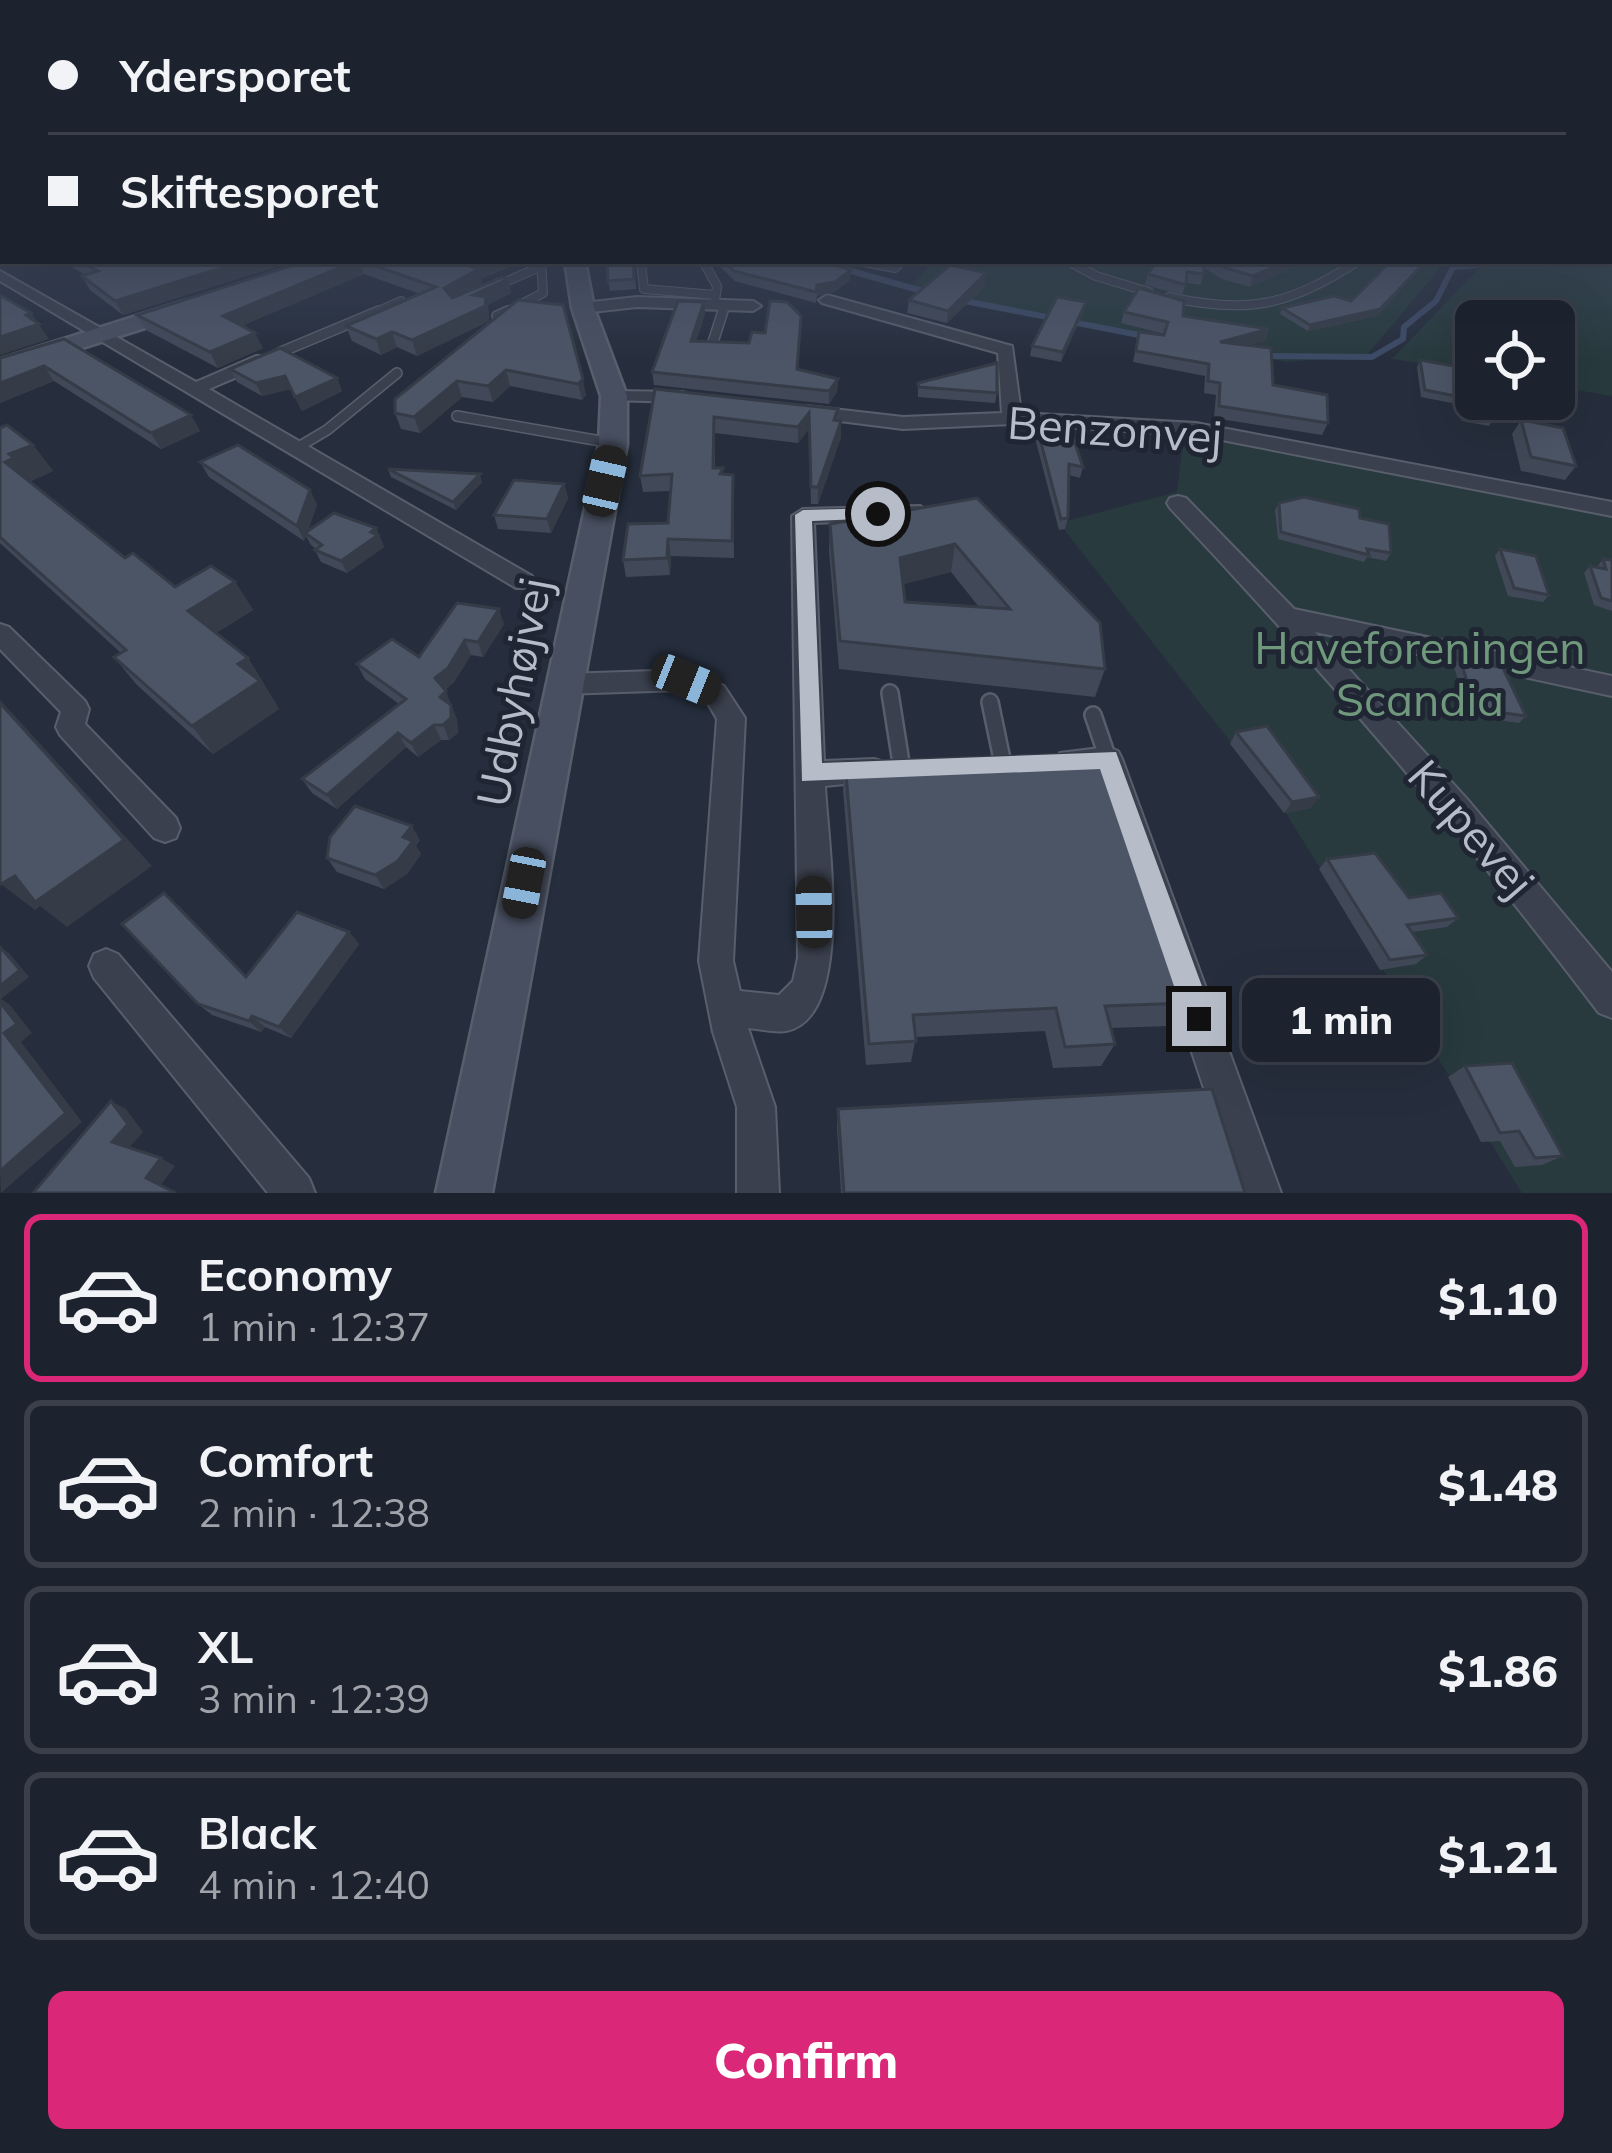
<!DOCTYPE html>
<html lang="en">
<head>
<meta charset="utf-8">
<style>
	body { margin:0; font-family:Mulish,sans-serif; background:#292f3a; color:#f1f3f6; height:100vh; display:flex; flex-direction:column; font-size:45px; white-space:nowrap }
	* { box-sizing:border-box; margin:0 }
	p { font-size:39px; color:#a0a4aa }
	.icon { flex:none; width:66px; height:66px; fill:none; stroke:currentColor; stroke-width:2; stroke-linecap:round; stroke-linejoin:round }
	.map { position:relative; height:1193px; overflow:hidden }
	.panel { display:flex; flex-direction:column; background:#1c222e; flex:1 }
	.panel>* { flex:none }
	.hud { position:absolute; left:0px; top:0px; width:1614px; height:264px; box-shadow:0 12px 48px #0002,0 0 0 3px #3a3f4a; display:grid; align-content:center; height:264px; padding:0 48px; background:#1c222e }
	.buttons { position:absolute; left:1455px; top:300px; display:grid; gap:24px }
	.buttons a { display:grid; place-items:center; width:120px; height:120px; border-radius:18px; background:#1c222e; box-shadow:0 12px 48px #0002,0 0 0 3px #3a3f4a; font-size:60px }
	.end { position:absolute; width:54px; height:54px; margin:-27px; border:15px solid #b6bcc8; background:#111; box-shadow:0 0 0 6px #111 }
	.from { border-radius:50% }
	.bubble { position:absolute; height:84px; border-radius:18px; background:#1c222e; box-shadow:0 12px 48px #0002,0 0 0 3px #3a3f4a; font-size:39px; font-weight:800; line-height:84px; text-align:center }
	.car { position:absolute; width:36px; height:72px; margin:-36px -18px; border-radius:15px; box-shadow:0 0 9px 3px #0007; background:linear-gradient(#222 24%,#8ab4d8 0 40%,#222 0 76%,#8ab4d8 0 86%,#222 0) }
	.hud b { display:flex; align-items:center; gap:42px; height:114px; font-size:45px }
	.hud b+b { border-top:3px solid #3a3f4a }
	.hud i { width:30px; height:30px; background:#f1f3f6 }
	ul { padding:21px 0 0; list-style:none }
	li { display:flex; align-items:center; gap:36px; height:168px; margin:0 24px 18px; padding:0 24px; border:6px solid #3a3f4a; border-radius:18px }
	li div { flex:1 }
	li b { display:block; font-size:45px }
	li em { font-style:normal; font-weight:800 }
	li.current { border-color:#db2777 }
	li>.icon { width:108px; height:108px; stroke-width:1.5 }
	.action { display:flex; gap:24px; margin-top:auto; padding:24px 48px }
	.action a { flex:1; height:138px; border-radius:18px; background:#db2777; color:#fff; font-size:48px; font-weight:800; line-height:138px; text-align:center }
	.map>svg:first-child { display:block }
	.green { fill:#283a3e }
	.lines { fill:none; stroke-linecap:round; stroke-linejoin:round }
	.stream { stroke:#3d4a65; stroke-width:6 }
	.lane-far2-casing { stroke:#585e6b; stroke-width:10 }
	.lane-far1-casing { stroke:#585e6b; stroke-width:12 }
	.lane-casing { stroke:#585e6b; stroke-width:20 }
	.street-casing { stroke:#585e6b; stroke-width:4 }
	.secondary-casing { stroke:#585e6b; stroke-width:5 }
	.lane-far2 { stroke:#3a404d; stroke-width:8 }
	.lane-far1 { stroke:#3a404d; stroke-width:9 }
	.lane { stroke:#3a404d; stroke-width:15 }
	.street { fill:#3a404d; fill-rule:evenodd }
	.secondary { fill:#484f60; fill-rule:evenodd }
	.wall { fill:#414958; fill-rule:evenodd }
	.shaded-wall { fill:#353c47 }
	.building { fill:#4c5566; stroke:#353c47; stroke-width:3; fill-rule:evenodd }
	.route { fill:#b6bcc8 }
	.labels { text-anchor:middle; dominant-baseline:central; stroke-width:10; stroke-linejoin:round; paint-order:stroke }
	.street-label { font-size:45px; fill:#b6bcc8; stroke:#1f2532 }
	.park-label { font-size:45px; fill:#6f987c; stroke:#1f2532 }
</style>
</head>
<body>
<div class="map">
<svg width="1612" height="1193" viewBox="0 0 1612 1193">
	<rect width="100%" height="100%" fill="#262e3d"/>
	<!-- green -->
	<g class="green">
		<polygon points="1612,194 1612,396 1554,386 1554,321 1476,321 1476,373 1392,359 1486,261 1611,261"/>
		<polygon points="934,261 1446,261 1367,355 1288,362 969,304 912,286"/>
		<polygon points="1184,435 1612,509 1612,1193 1522,1193 1284,810 1059,523 1177,492"/>
	</g>
	<g class="lines">
		<!-- stream -->
		<g class="stream">
			<polyline points="844,269 926,292"/>
			<polyline points="960,300 1149,337"/>
			<polyline points="1261,356 1372,357 1403,339 1404,327 1436,301 1453,267 1477,265 1478,261"/>
		</g>
		<defs>
			<g id="lane-far2">
				<polyline points="859,261 895,268 902,261"/>
				<polyline points="1068,261 1096,276 1149,292"/>
				<polyline points="704,263 717,286 715,301"/>
				<polyline points="641,264 644,289 715,295"/>
				<polyline points="496,286 542,266"/>
				<path d="M1169 297C1249 315 1290 305 1358 261"/>
				<polyline points="372,314 401,301"/>
				<polyline points="502,314 543,293 541,262"/>
				<polyline points="722,314 725,305"/>
			</g>
			<g id="lane-far1">
				<polyline points="497,316 508,311"/>
				<polyline points="713,342 723,311"/>
				<polyline points="281,352 379,311"/>
				<polyline points="457,416 612,443"/>
				<polyline points="295,449 327,430 397,373"/>
			</g>
			<g id="lane">
				<polyline points="890,693 902,769"/>
				<polyline points="990,702 1003,764"/>
				<polyline points="1093,715 1108,759"/>
			</g>
			<g id="street">
				<polygon points="0,271 196,382 256,356 268,356 268,364 209,389 532,576 536,582 532,588 516,588 0,281"/>
				<polygon points="827,295 1012,346 1021,413 1196,423 1612,502 1612,516 1196,435 1012,424 903,429 800,416 798,412 807,406 903,417 1002,413 998,353 822,303 819,300"/>
				<polygon points="637,297 753,301 761,306 753,311 637,307 583,313 575,308 583,303"/>
				<polygon points="614,391 683,392 692,397 683,402 608,400 605,396"/>
				<path d="M1178 496 1186 498 1294 609 1612 676V696L1315 632 1467 799 1612 972V1018L1599 1013C1465 836 1322 669 1170 508L1167 503 1170 498Z"/>
				<path d="M920 506 931 513 928 518 814 523 824 761 874 759 884 762 888 771 884 780 825 786C827 837 856 1018 786 1031 775 1033 760 1029 748 1028L775 1107 779 1193H737V1107L713 1032 699 961 717 719 706 700 683 690 563 694 554 691 550 684 554 677 563 674 686 670 724 686 745 718 733 961 740 991 779 995 793 981 798 958 792 516 803 509Z"/>
				<polygon points="0,624 9,627 85,701 89,709 85,724 176,818 180,828 176,838 165,842 154,838 60,735 56,727 61,712 0,649"/>
				<polygon points="1108,747 1118,751 1122,759 1281,1193 1239,1193 1098,771 1060,769 1056,761 1060,753"/>
				<polygon points="106,949 118,954 309,1178 315,1193 268,1193 94,978 89,966 94,954"/>
			</g>
			<g id="secondary">
				<polygon points="565,261 585,261 594,308 627,396 627,444 492,1193 436,1193 599,444 601,396 572,308"/>
				<polygon points="184,301 192,303 192,313 0,374 0,359"/>
			</g>
		</defs>
		<!-- lane-far2 casing -->
		<use href="#lane-far2" class="lane-far2-casing"/>
		<!-- lane-far1 casing -->
		<use href="#lane-far1" class="lane-far1-casing"/>
		<!-- lane casing -->
		<use href="#lane" class="lane-casing"/>
		<!-- street casing -->
		<use href="#street" class="street-casing"/>
		<!-- secondary casing -->
		<use href="#secondary" class="secondary-casing"/>
		<!-- lane-far2 -->
		<use href="#lane-far2" class="lane-far2"/>
		<!-- lane-far1 -->
		<use href="#lane-far1" class="lane-far1"/>
		<!-- lane -->
		<use href="#lane" class="lane"/>
		<!-- street -->
		<use href="#street" class="street"/>
		<!-- secondary -->
		<use href="#secondary" class="secondary"/>
	</g>
	<!-- wall -->
	<g class="wall">
		<polygon points="60,261 294,261 123,315 90,290 82,276 86,275"/>
		<polygon points="306,261 523,261 481,279 482,283 469,291 508,279 511,293 488,305 489,321 417,356 397,347 381,355 352,341 346,326 420,294 364,274 241,326 263,348 218,368 146,330 137,315"/>
		<polygon points="634,261 636,289 610,291 608,281"/>
		<polygon points="714,261 823,261 850,280 834,292 817,296 816,303 735,281"/>
		<polygon points="1157,261 1307,261 1250,287 1222,279 1204,268 1201,285 1186,283 1182,295 1145,285 1148,274"/>
		<polygon points="1427,261 1377,316 1308,331 1280,314 1282,308 1351,301"/>
		<polygon points="985,286 947,323 907,313 909,300"/>
		<polygon points="518,300 586,395 582,400 510,386 493,402 462,397 420,433 401,429 395,413"/>
		<polygon points="704,302 705,314 696,341 749,343 765,333 801,316 798,369 838,379 837,392 829,404 654,385 652,372"/>
		<polygon points="1083,312 1061,362 1030,356 1032,346"/>
		<polygon points="1124,312 1183,316 1269,329 1265,341 1248,345 1273,385 1328,423 1322,435 1214,418 1216,395 1204,393 1205,376 1133,362 1139,332 1164,335 1165,334 1121,323"/>
		<polygon points="64,339 191,415 200,431 161,449 54,381 0,403"/>
		<polygon points="1420,360 1462,386 1493,419 1489,426 1462,421 1457,404 1421,397 1417,367"/>
		<polygon points="230,369 337,378 342,391 302,411 291,389 262,396 237,382"/>
		<polygon points="918,383 997,393 995,403 918,397"/>
		<polygon points="655,389 838,420 841,437 818,504 811,504 809,429 798,443 715,433 715,468 724,475 733,475 734,558 671,556 670,575 626,577 623,560 668,523 670,491 643,492 640,476"/>
		<polygon points="1035,420 1083,467 1080,478 1069,475 1068,518 1065,529 1059,530 1033,430"/>
		<polygon points="1521,420 1576,466 1565,480 1521,471 1512,434"/>
		<polygon points="0,428 33,445 53,471 31,481 34,485 125,558 175,587 235,582 253,610 216,633 248,658 279,709 213,754 136,684 114,657 121,653 0,543"/>
		<polygon points="200,462 317,504 308,531 376,528 384,547 347,573 321,562 315,550 316,549 311,545 306,536 304,541 209,477"/>
		<polygon points="388,469 482,482 456,510 391,477"/>
		<polygon points="564,484 568,498 551,533 498,529 494,515"/>
		<path d="M977 498 1105 669 1095 697 839 669 829 551 830 524ZM951 572 979 607 905 602 903 584Z"/>
		<polygon points="1279,503 1360,518 1391,553 1386,561 1367,557 1364,562 1278,539 1275,510"/>
		<polygon points="1500,549 1549,595 1543,602 1508,596 1495,556"/>
		<polygon points="1603,559 1612,560 1612,611 1594,605 1584,573 1590,566 1597,567"/>
		<polygon points="504,624 483,657 471,655 454,682 445,690 457,720 458,733 449,740 441,740 418,757 406,747 337,809 312,793 302,779 399,704 365,679 357,664 419,657"/>
		<polygon points="1460,659 1526,716 1519,723 1470,716 1454,667"/>
		<polygon points="1236,732 1311,808 1284,813 1230,744"/>
		<polygon points="845,762 1186,1003 1169,1026 1111,1028 1115,1044 1101,1066 1053,1068 1045,1031 916,1037 911,1062 866,1065 843,790"/>
		<polygon points="420,840 416,846 421,854 407,874 384,889 337,872 327,858"/>
		<polygon points="1327,859 1409,898 1458,918 1447,927 1412,932 1427,955 1416,964 1380,970 1319,869"/>
		<polygon points="178,905 246,976 349,932 359,944 291,1038 265,1027 261,1032 212,1015 198,1004"/>
		<polygon points="1465,1066 1563,1156 1542,1165 1515,1167 1500,1141 1481,1142 1448,1077"/>
		<polygon points="838,1109 1245,1193 841,1193 837,1128"/>
	</g>
	<!-- shaded-wall -->
	<g class="shaded-wall">
		<polygon points="244,261 294,261 123,315 115,301"/>
		<polygon points="356,261 359,261 364,274 230,331 223,316"/>
		<polygon points="488,261 523,261 481,279 482,283 448,302 444,288 473,267"/>
		<polygon points="1110,261 1152,261 1108,267"/>
		<polygon points="1287,261 1307,261 1250,287 1253,276"/>
		<polygon points="1427,261 1377,316 1308,331 1310,325"/>
		<polygon points="851,270 850,280 834,292 817,296 817,285"/>
		<polygon points="986,273 985,286 947,323 948,311"/>
		<polygon points="508,279 511,293 488,305 489,321 417,356 412,340 473,295"/>
		<polygon points="704,302 705,314 692,353 691,341"/>
		<polygon points="1086,302 1083,312 1061,362 1063,352"/>
		<polygon points="31,313 49,339 0,355 0,337 26,315"/>
		<polygon points="1269,329 1265,341 1216,353 1220,342"/>
		<polygon points="392,332 397,347 381,355 376,339"/>
		<polygon points="255,333 263,348 218,368 210,352"/>
		<polygon points="44,366 54,381 0,403 0,383"/>
		<polygon points="506,370 510,386 493,402 488,386"/>
		<polygon points="285,376 291,389 262,396 256,383"/>
		<polygon points="337,378 342,391 302,411 295,397"/>
		<polygon points="583,379 586,395 582,400 578,384"/>
		<polygon points="838,379 837,392 829,404 829,391"/>
		<polygon points="457,381 462,397 420,433 414,417"/>
		<polygon points="809,413 809,429 798,443 798,427"/>
		<polygon points="191,415 200,431 161,449 151,433"/>
		<polygon points="841,421 841,437 818,504 818,487"/>
		<polygon points="33,445 53,471 31,481 34,485 5,462 9,454"/>
		<polygon points="480,474 482,482 456,510 453,502"/>
		<polygon points="564,484 568,498 551,533 547,519"/>
		<polygon points="310,490 317,504 304,541 297,526"/>
		<polygon points="376,528 384,547 347,573 341,561"/>
		<polygon points="668,539 671,556 670,575 667,558"/>
		<polygon points="955,544 951,572 897,586 900,558"/>
		<polygon points="235,582 253,610 208,638 188,611"/>
		<polygon points="499,609 504,624 483,657 478,642"/>
		<polygon points="465,640 471,655 454,682 442,692 435,678"/>
		<polygon points="248,658 279,709 213,754 192,726 238,664"/>
		<polygon points="446,691 457,720 458,733 449,740 443,725 440,697"/>
		<polygon points="0,700 152,866 67,927 40,906 35,910 1,884"/>
		<polygon points="434,725 441,740 418,757 411,743"/>
		<polygon points="398,733 406,747 337,809 327,795"/>
		<polygon points="1319,797 1311,808 1284,813 1292,802"/>
		<polygon points="412,826 420,840 416,846 421,854 407,874 384,889 375,875"/>
		<polygon points="349,932 359,944 291,1038 279,1027"/>
		<polygon points="0,947 9,953 29,977 1,999 9,1004 32,1033 21,1042 82,1122 1,1193 0,1171 4,1033 0,1002"/>
		<polygon points="252,1016 265,1027 261,1032 249,1021"/>
		<polygon points="111,1101 126,1109 143,1132 127,1150 112,1142"/>
		<polygon points="161,1158 175,1166 161,1185 146,1178"/>
	</g>
	<!-- building -->
	<g class="building">
		<polygon points="79,261 244,261 115,301 82,276 98,271"/>
		<polygon points="306,261 356,261 223,316 255,333 210,352 137,315"/>
		<polygon points="361,261 488,261 473,267 479,269 444,288 452,298 502,277 508,279 473,295 486,297 485,306 412,340 392,332 376,339 346,326 436,287"/>
		<polygon points="607,261 633,261 634,279 608,281"/>
		<polygon points="724,261 823,261 851,270 835,282 817,285 816,292 734,271"/>
		<polygon points="1157,261 1204,261 1204,274 1187,272 1186,285 1179,283 1148,274"/>
		<polygon points="1213,261 1287,261 1253,276 1226,268"/>
		<polygon points="1391,261 1426,261 1380,309 1310,325 1282,308 1334,296 1351,301"/>
		<polygon points="950,265 986,273 948,311 909,300"/>
		<polygon points="1139,288 1184,301 1183,316 1269,329 1220,342 1271,348 1273,385 1327,395 1328,423 1219,406 1220,383 1208,381 1209,364 1136,351 1139,332 1164,335 1168,322 1124,312"/>
		<polygon points="0,295 31,313 26,315 39,324 0,337"/>
		<polygon points="1057,297 1086,302 1063,352 1032,346"/>
		<polygon points="518,300 563,305 583,379 578,384 506,370 488,386 457,381 414,417 395,413 395,399"/>
		<polygon points="678,301 704,302 691,341 749,343 752,332 765,333 770,301 787,302 801,316 797,369 838,379 829,391 652,372"/>
		<polygon points="64,339 191,415 151,433 44,366 0,383 0,358"/>
		<polygon points="280,348 337,378 295,397 285,376 256,383 230,369"/>
		<polygon points="1420,360 1459,367 1462,386 1476,388 1476,399 1488,399 1493,419 1466,414 1461,397 1425,390"/>
		<polygon points="997,363 997,393 919,387 918,383"/>
		<polygon points="655,389 838,409 834,420 841,421 818,487 811,487 809,413 798,427 714,417 713,468 723,468 720,474 733,475 732,541 668,539 667,558 623,560 628,524 668,523 672,474 640,476"/>
		<polygon points="1035,420 1068,422 1083,467 1069,464 1068,518 1061,519"/>
		<polygon points="1521,420 1563,428 1576,466 1531,457"/>
		<polygon points="7,425 33,445 9,454 14,458 5,462 125,558 133,553 175,587 211,566 235,582 188,611 248,658 238,664 260,681 192,726 114,657 126,650 0,537 0,428"/>
		<polygon points="238,445 310,490 297,526 200,462"/>
		<polygon points="388,469 480,474 453,502"/>
		<polygon points="514,480 564,484 547,519 494,515"/>
		<polygon points="1304,497 1359,509 1360,518 1389,524 1391,553 1367,549 1369,555 1281,532 1279,503"/>
		<path d="M977 498 1100 623 1105 669 840 641 830 524ZM955 544 1010 609 905 602 900 558Z"/>
		<polygon points="334,513 376,528 371,532 378,535 341,561 315,550 322,545 305,533"/>
		<polygon points="1500,549 1536,556 1549,595 1514,588"/>
		<polygon points="1603,559 1612,560 1612,601 1601,598 1590,566 1606,569"/>
		<polygon points="457,603 499,609 478,642 465,640 448,668 435,678 446,691 440,697 451,705 451,718 443,725 434,725 411,743 398,733 327,795 302,779 406,699 357,664 392,639 419,657"/>
		<polygon points="1460,659 1503,668 1526,716 1476,709"/>
		<polygon points="0,703 124,840 35,902 15,876 1,884 0,882"/>
		<polygon points="1267,726 1319,797 1292,802 1236,732"/>
		<polygon points="1100,753 1186,1003 1105,1006 1115,1044 1065,1047 1056,1008 913,1015 916,1041 869,1044 845,762"/>
		<polygon points="355,806 412,826 403,837 413,841 398,861 375,875 327,858 330,837"/>
		<polygon points="1375,853 1409,898 1441,893 1458,918 1407,925 1427,955 1390,960 1327,859"/>
		<polygon points="164,893 246,977 297,912 349,932 279,1027 252,1016 249,1021 198,1004 122,924"/>
		<polygon points="0,947 20,970 0,986"/>
		<polygon points="0,1002 17,1024 4,1033 66,1113 0,1171"/>
		<polygon points="1512,1063 1563,1156 1535,1158 1519,1131 1500,1133 1465,1066"/>
		<polygon points="1212,1089 1245,1193 844,1193 838,1109"/>
		<polygon points="111,1101 128,1124 112,1142 161,1158 146,1178 176,1193 33,1193"/>
	</g>
	<!-- sky -->
	<linearGradient id="sky" x2="0" y2="1"><stop stop-color="#151922"/><stop offset="0.54" stop-color="#414c62"/><stop offset="1" stop-color="#414c62" stop-opacity="0"/></linearGradient>
	<rect width="1612" height="361" fill="url(#sky)"/>
	<!-- route -->
	<polygon class="route" points="878,508 887,514 884,518 812,521 822,763 1116,752 1214,1019 1210,1030 1199,1034 1189,1030 1100,769 802,781 795,515 803,510"/>
	<g class="labels">
		<!-- street labels -->
		<g class="street-label">
			<text transform="translate(1115 429) rotate(4)">Benzonvej</text>
			<text transform="translate(513 692) rotate(-79)">Udbyhøjvej</text>
			<text transform="translate(1472 828) rotate(49)">Kupevej</text>
		</g>
		<!-- park labels -->
		<g class="park-label">
			<text x="1420" y="647">Haveforeningen<tspan x="1420" dy="52">Scandia</tspan></text>
		</g>
	</g>
</svg>
<div class="buttons">
<a><svg class="icon" aria-label="locate" viewBox="0 0 24 24"><circle cx="12" cy="12" r="6"/><path d="M12 2v4M12 18v4M2 12h4M18 12h4"/></svg></a>
</div>
<i class="end from" style="left:878px;top:514px"></i>
<i class="end" style="left:1199px;top:1019px"></i>
<div class="bubble" style="left:1242px;top:978px;width:198px">1 min</div>
<i class="car" style="left:605px;top:481px;rotate:13deg"></i>
<i class="car" style="left:686px;top:680px;rotate:112deg"></i>
<i class="car" style="left:524px;top:883px;rotate:191deg"></i>
<i class="car" style="left:814px;top:912px;rotate:359deg"></i>
<div class="hud">
<b><i class="from"></i>Ydersporet</b>
<b><i></i>Skiftesporet</b>
</div>
</div>
<section class="panel">
<ul>
<li class="current"><svg class="icon" aria-label="car" viewBox="0 0 24 24"><path d="M5 17H2v-5l4-1 3-4h7l3 4 3 1v5h-3M9 17h6M6 11h13"/><circle cx="7" cy="17" r="2"/><circle cx="17" cy="17" r="2"/></svg><div><b>Economy</b><p>1 min · 12:37</p></div><em>$1.10</em></li>
<li><svg class="icon" aria-label="car" viewBox="0 0 24 24"><path d="M5 17H2v-5l4-1 3-4h7l3 4 3 1v5h-3M9 17h6M6 11h13"/><circle cx="7" cy="17" r="2"/><circle cx="17" cy="17" r="2"/></svg><div><b>Comfort</b><p>2 min · 12:38</p></div><em>$1.48</em></li>
<li><svg class="icon" aria-label="car" viewBox="0 0 24 24"><path d="M5 17H2v-5l4-1 3-4h7l3 4 3 1v5h-3M9 17h6M6 11h13"/><circle cx="7" cy="17" r="2"/><circle cx="17" cy="17" r="2"/></svg><div><b>XL</b><p>3 min · 12:39</p></div><em>$1.86</em></li>
<li><svg class="icon" aria-label="car" viewBox="0 0 24 24"><path d="M5 17H2v-5l4-1 3-4h7l3 4 3 1v5h-3M9 17h6M6 11h13"/><circle cx="7" cy="17" r="2"/><circle cx="17" cy="17" r="2"/></svg><div><b>Black</b><p>4 min · 12:40</p></div><em>$1.21</em></li>
</ul>
<div class="action"><a>Confirm</a></div>
</section>
</body>
</html>
